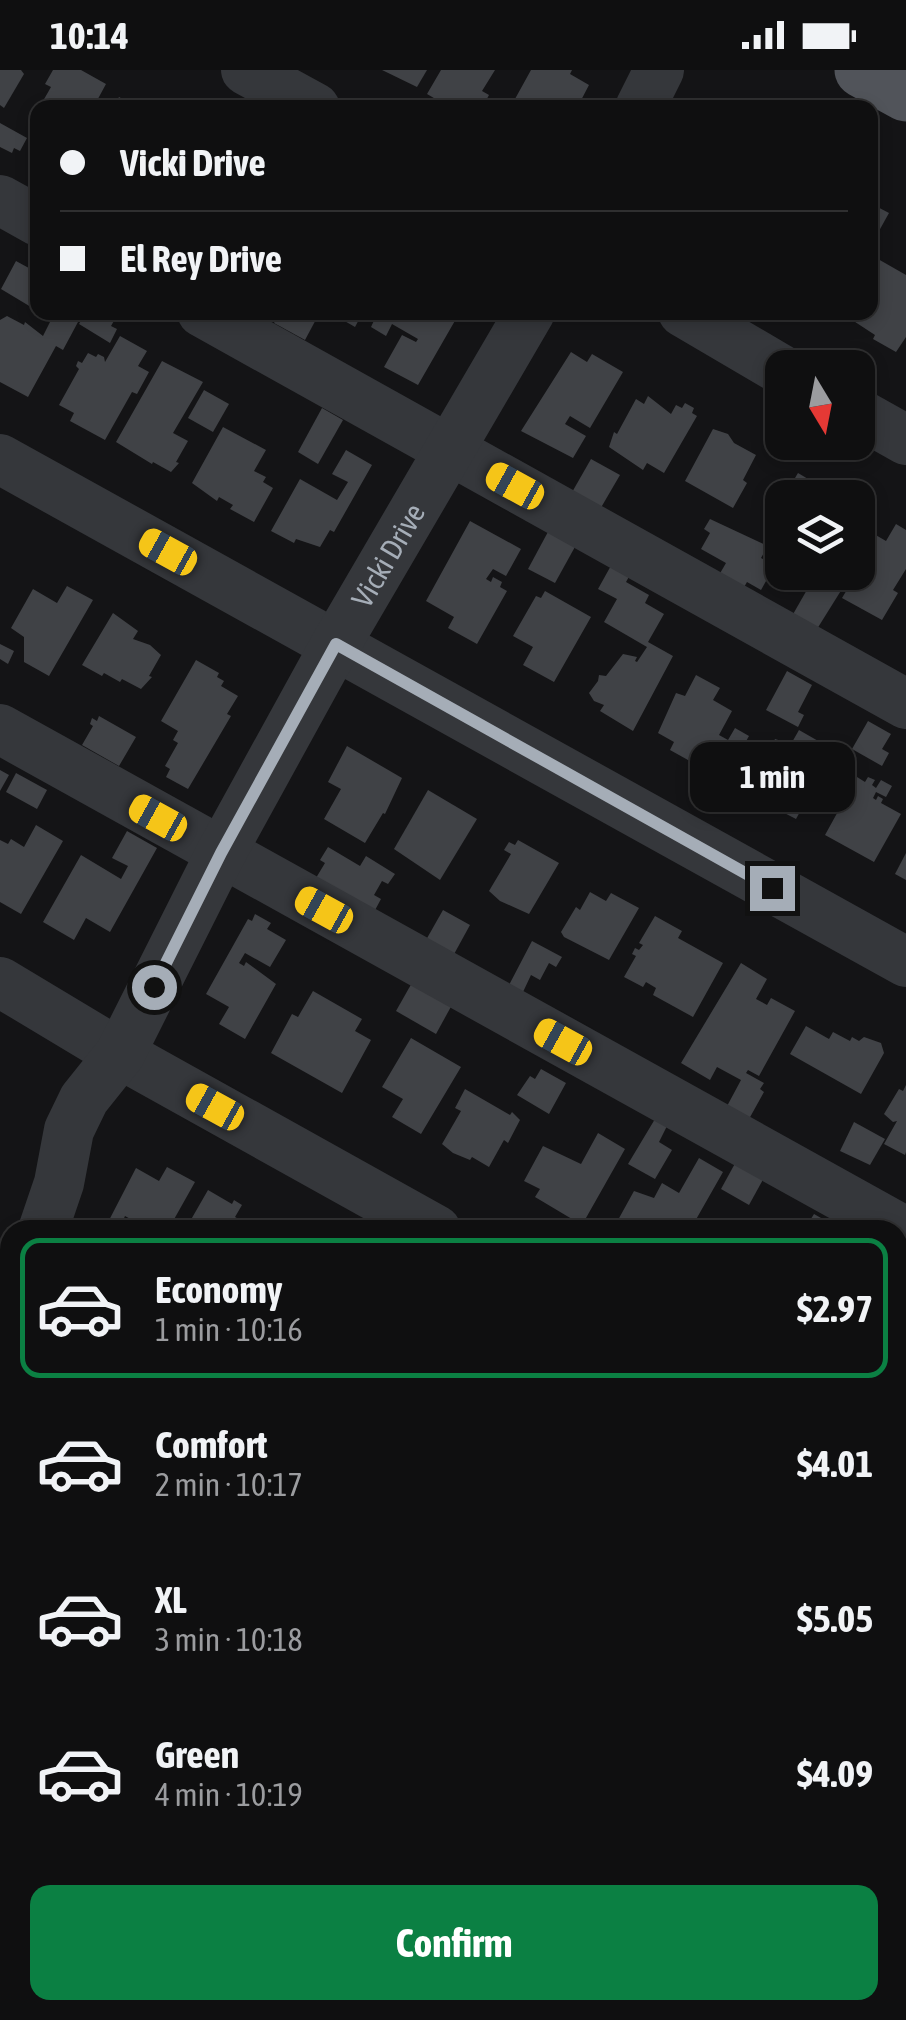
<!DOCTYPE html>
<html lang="en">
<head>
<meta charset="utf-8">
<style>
	body { margin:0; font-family:"Asap Condensed",sans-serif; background:#1d1d1e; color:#f1f3f6; height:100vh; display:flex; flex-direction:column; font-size:38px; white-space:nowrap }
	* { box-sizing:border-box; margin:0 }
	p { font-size:32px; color:#9b9c9f }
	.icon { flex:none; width:55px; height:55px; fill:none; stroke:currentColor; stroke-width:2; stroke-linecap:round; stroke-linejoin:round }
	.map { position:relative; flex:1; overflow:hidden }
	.details { position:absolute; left:0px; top:1150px; width:908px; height:800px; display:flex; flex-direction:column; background:#0f0f10; border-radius:30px 30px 0 0; box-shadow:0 5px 15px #0003,0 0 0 2px #2f2f30 }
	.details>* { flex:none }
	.hud { position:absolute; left:30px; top:30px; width:848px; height:220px; border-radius:20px; box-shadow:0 5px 15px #0003,0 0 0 2px #2f2f30; display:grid; align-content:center; height:220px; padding:0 30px; background:#0f0f10 }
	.needle { width:65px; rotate:170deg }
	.controls { position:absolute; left:765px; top:280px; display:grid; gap:20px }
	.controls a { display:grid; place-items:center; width:110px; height:110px; border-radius:20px; background:#0f0f10; box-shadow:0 5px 15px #0003,0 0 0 2px #2f2f30; font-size:50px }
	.end { position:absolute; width:45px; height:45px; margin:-22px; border:12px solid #a5adb7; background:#111; box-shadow:0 0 0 5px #111 }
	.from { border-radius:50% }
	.bubble { position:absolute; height:70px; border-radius:20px; background:#0f0f10; box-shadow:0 5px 15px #0003,0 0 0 2px #2f2f30; font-size:32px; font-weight:700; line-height:70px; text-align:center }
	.car { position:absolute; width:30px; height:60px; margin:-30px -15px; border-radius:12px; box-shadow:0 0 8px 2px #0007; background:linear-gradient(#f5c518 24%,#345 0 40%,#f5c518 0 76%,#345 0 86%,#f5c518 0) }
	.hud b { display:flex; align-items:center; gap:35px; height:95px; font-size:38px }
	.hud b+b { border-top:2px solid #2f2f30 }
	.hud i { width:25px; height:25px; background:#f1f3f6 }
	ul { padding:18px 0 0; list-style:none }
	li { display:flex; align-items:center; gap:30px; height:140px; margin:0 20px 15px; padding:0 10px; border:5px solid transparent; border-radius:20px }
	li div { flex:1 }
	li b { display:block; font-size:38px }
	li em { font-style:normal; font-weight:700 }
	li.on { border-color:#0b8043 }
	li>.icon { width:90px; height:90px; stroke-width:1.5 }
	.cta { display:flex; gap:20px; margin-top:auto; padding:20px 30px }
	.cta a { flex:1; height:115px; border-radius:20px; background:#0b8043; color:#fff; font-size:40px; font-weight:700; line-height:115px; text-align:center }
	.status { display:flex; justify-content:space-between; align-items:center; height:70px; padding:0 50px; background:#0f0f10; direction:ltr }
	.status svg { height:28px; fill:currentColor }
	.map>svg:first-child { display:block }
	.building { fill:#404246 }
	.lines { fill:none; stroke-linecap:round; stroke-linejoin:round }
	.minor { stroke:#35373b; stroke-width:50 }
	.major { stroke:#51545a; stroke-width:55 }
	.route { stroke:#a5adb7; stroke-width:12 }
	.labels { text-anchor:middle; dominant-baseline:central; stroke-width:9; stroke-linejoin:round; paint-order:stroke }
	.street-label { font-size:30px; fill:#a5adb7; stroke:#0f0f11 }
</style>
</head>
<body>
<div class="status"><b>10:14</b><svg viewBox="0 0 49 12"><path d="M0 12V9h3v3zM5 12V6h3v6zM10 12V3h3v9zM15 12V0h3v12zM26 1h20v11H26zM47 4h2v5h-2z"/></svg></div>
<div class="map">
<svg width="906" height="1950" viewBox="0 0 906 1950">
	<rect width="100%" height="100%" fill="#141416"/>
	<!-- building -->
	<g class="building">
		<polygon points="0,0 21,0 24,4 4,38 0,35"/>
		<polygon points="53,0 81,0 106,14 93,38 39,38 51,17 45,14"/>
		<polygon points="382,0 427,0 417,17"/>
		<polygon points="441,0 495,0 482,21 489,25 482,38 451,38 427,24"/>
		<polygon points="531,0 572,0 570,4 589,15 577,38 510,38"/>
		<polygon points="119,27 138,38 113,38"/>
		<polygon points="0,53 27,68 20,81 14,78 12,83 0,77"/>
		<polygon points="870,133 889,143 870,177"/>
		<polygon points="878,189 906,205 906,267 896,282 873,269 875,265 846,246 848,242 870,242 870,203"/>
		<polygon points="16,191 38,203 31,221 38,226 31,237 1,219"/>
		<polygon points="55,242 78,252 63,280 56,276 28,327 0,312 0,250 7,246 24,255 25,252 43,266"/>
		<polygon points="86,242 119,242 111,256 117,259 110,273 79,254"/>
		<polygon points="280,242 320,242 305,270 274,253"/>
		<polygon points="329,242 363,242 355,257"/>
		<polygon points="378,242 460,242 418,315 384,297 402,265 416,272 418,269 392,254 386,266 371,257"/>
		<polygon points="120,266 147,281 138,296 149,302 137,324 132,322 105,370 70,351 74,343 59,335 79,299 76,296 78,291 82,293 88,283 96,287 98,284 104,287 105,292"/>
		<polygon points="571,282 587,292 592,284 623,302 590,358 570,346 565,354 586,366 573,388 521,361"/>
		<polygon points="162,291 203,312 173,363 188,371 176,392 179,393 171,402 153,392 152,394 116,372"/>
		<polygon points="204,320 229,334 213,362 188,348"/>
		<polygon points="648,326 671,344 676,335 682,338 685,333 694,338 692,343 697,346 664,403 647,393 643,400 609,377 614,362 617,364 636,329 644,334"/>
		<polygon points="322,338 343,350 318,394 298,382"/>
		<polygon points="223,357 266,380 254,401 266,407 263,412 273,418 254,452 230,439 233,435 219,427 217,431 192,413"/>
		<polygon points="713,359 728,364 734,373 756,385 743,410 747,413 733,438 685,411"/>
		<polygon points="346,380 372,395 334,462 330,460 320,477 296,469 294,473 271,461 300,409 337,430 348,412 332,404"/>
		<polygon points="591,389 620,405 599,441 571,424"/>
		<polygon points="798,403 840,428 783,428"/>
		<polygon points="782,443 782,484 773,479 777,472 769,467"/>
		<polygon points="710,449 768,476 761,488 775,495 761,520 747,512 739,526 715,512 726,493 701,479 710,463 704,459"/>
		<polygon points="470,451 521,479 506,506 493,499 486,509 491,512 493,507 502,512 500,517 507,521 477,574 448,558 454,547 426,531"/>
		<polygon points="896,454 906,460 906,499 893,520 898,523 882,550 842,528 851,513 840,506 841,502 858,502 858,465 862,457 886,471"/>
		<polygon points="549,460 576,475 555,513 528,499"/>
		<polygon points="613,492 631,503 626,512 649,525 645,533 664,544 648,572 673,586 633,661 600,641 604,635 594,631 589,623 598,611 599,605 606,606 623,584 637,587 635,591 637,592 647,577 604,552 617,529 598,519"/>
		<polygon points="816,504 842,519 812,567 788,553"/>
		<polygon points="67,516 93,530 49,606 24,592 24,567 11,558 33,519 57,533"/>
		<polygon points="545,521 591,547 554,612 523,595 533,577 513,566 536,526 541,528"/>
		<polygon points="113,543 138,561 133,569 150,575 161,585 149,606 152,607 141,619 122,609 120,612 104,603 102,606 82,595"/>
		<polygon points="0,574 14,581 8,594 0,589"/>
		<polygon points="196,590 219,603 217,607 224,611 221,616 238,626 227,644 231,646 188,719 166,707 170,699 165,696 178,673 173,670 178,661 161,651"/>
		<polygon points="787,601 812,615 798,642 804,645 798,657 766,640"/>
		<polygon points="696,605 720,618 713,630 732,641 719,665 728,670 735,658 749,666 724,710 670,680 674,672 658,663 676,623 685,626"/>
		<polygon points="99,646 136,667 119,696 82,675 93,656 90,654 92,648 97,651"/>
		<polygon points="868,651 891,664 882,679 889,683 882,696 852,679"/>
		<polygon points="799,660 834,680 796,749 767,734 767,724 754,715 775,669 791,674"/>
		<polygon points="347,676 402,708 385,744 383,743 365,773 324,749 341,719 328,712"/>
		<polygon points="0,700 9,705 0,721"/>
		<polygon points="16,703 47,720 37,739 6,722"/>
		<polygon points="857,707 865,712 868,707 875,710 872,715 876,718 881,710 892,716 886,727 876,722 873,728 876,730 878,726 883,729 881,733 901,744 874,792 825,765"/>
		<polygon points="428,720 477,749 440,810 394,779"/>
		<polygon points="36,755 63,771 21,844 0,832 0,770 8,774 11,769 24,777"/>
		<polygon points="127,761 157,778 110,862 86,848 74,870 43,852 81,785 121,809 128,796 112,788"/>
		<polygon points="518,770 559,793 529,844 500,831 489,821 511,784 504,780 509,772 515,775"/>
		<polygon points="328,777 360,796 366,786 395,804 388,814 382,811 374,825 381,829 374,842 316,808 325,793 320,790"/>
		<polygon points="906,783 906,810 895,804"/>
		<polygon points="590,822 606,831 611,823 639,838 609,890 564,867 561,862 576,837 580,840"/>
		<polygon points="443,840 470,855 453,886 426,870"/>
		<polygon points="255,844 271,853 267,859 286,870 270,897 245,883 239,893 244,896 246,892 276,914 245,969 219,954 229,937 206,924 248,849 252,851"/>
		<polygon points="655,846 682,861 678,868 723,893 693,947 653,925 656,918 646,912 643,917 624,907 636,886 632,884 635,878 639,880 643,875 639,873"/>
		<polygon points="532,871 562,887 556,897 549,893 540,910 531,905 523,922 509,915"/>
		<polygon points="741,893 767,909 756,929 767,935 771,928 795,941 759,1006 748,1000 746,1003 764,1013 760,1019 764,1022 749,1049 726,1038 741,1010 717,997 710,1010 681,993"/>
		<polygon points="413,911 453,933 436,964 396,941"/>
		<polygon points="313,921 362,949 355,961 371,970 342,1023 271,983 292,944 298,947"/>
		<polygon points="806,956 829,969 833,962 850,971 852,967 859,971 864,967 881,973 884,983 861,1024 790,984"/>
		<polygon points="411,968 461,997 421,1064 392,1047 403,1029 382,1017"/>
		<polygon points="541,999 566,1013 549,1044 517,1025 530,1006 535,1009"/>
		<polygon points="906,1015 906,1082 905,1085 884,1074 897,1051 893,1052 884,1044 899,1019 903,1021"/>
		<polygon points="465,1019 510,1045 512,1042 520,1050 508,1073 504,1070 489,1097 472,1087 470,1090 453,1083 442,1074 461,1041 455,1038"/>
		<polygon points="655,1049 667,1056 659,1072 672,1080 655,1109 628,1094"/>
		<polygon points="854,1052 885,1069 870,1095 840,1081"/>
		<polygon points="598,1063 625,1079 582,1155 535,1127 540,1119 524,1111 543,1076 581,1094"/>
		<polygon points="699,1088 723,1102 694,1153 690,1151 685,1160 618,1160 613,1157 612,1154 615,1149 618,1150 634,1121 654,1128 662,1113 679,1123"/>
		<polygon points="738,1088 766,1104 749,1135 721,1119"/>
		<polygon points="167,1097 195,1112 168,1160 150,1160 125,1146 119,1160 104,1160 136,1098 159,1111"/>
		<polygon points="208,1120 232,1134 234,1130 242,1135 235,1147 258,1160 185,1160"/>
		<polygon points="814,1144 842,1160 804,1160"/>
		<polygon points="902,1266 906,1269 906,1331 902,1332 898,1329 898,1267"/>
		<polygon points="10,1334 10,1389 7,1389 0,1386 0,1352"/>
		<polygon points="898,1503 906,1508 906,1516 898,1531"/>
		<polygon points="0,1568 10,1573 10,1589 0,1608"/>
		<polygon points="903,1568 906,1568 906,1585 898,1579"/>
		<polygon points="10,1630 10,1697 0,1692 8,1672 0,1668 0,1648"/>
		<polygon points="898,1642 906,1647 906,1685 898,1680"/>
		<polygon points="898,1828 906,1833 906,1862 898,1877"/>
		<polygon points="10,1869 10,1936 7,1934 4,1940 0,1937 0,1887"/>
		<polygon points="21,1940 58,1940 52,1950 21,1950 16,1947"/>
		<polygon points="95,1940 129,1940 146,1950 90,1950"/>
		<polygon points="179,1940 216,1940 210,1950 196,1950"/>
		<polygon points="439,1940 465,1940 459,1950"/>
		<polygon points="544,1940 601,1940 595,1950 556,1950 548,1946 547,1948 541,1945"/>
		<polygon points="631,1940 668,1940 686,1950 625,1950"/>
	</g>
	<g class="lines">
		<!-- minor -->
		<g class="minor">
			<polyline points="246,0 315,38"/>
			<polyline points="640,38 659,0"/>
			<polyline points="0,130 38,151"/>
			<polyline points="202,242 906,634"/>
			<polyline points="683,242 782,300"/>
			<polyline points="858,343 906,370"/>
			<polyline points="0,389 906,892"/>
			<polyline points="0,659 906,1162"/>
			<polyline points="0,912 120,984 436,1160"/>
			<path id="s1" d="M43 1160 59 1113 69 1060 84 1029 120 984 221 783 336 574 530 242"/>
			<polyline points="0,1238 10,1220"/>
			<polyline points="898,1417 906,1421"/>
			<polyline points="0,1481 10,1487"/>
			<polyline points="898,1692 906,1696"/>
			<polyline points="0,1755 10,1760"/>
			<polyline points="332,1940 350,1950"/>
			<polyline points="826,1940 844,1950"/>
		</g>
		<!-- major -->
		<polyline class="major" points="862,0 906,24"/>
	</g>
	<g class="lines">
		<!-- route -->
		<polyline class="route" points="154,917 221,783 336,574 772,818"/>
	</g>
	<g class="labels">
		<!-- street labels -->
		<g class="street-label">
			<text stroke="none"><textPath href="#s1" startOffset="762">Vicki Drive</textPath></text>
		</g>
	</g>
</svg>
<div class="controls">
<a><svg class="needle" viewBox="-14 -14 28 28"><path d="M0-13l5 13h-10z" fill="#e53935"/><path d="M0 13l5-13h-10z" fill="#9b9c9f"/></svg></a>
<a><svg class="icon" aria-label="layers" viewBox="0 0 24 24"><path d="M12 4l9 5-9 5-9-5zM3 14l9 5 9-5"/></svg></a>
</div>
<i class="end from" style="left:154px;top:917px"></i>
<i class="end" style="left:772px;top:818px"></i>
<div class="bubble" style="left:690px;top:672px;width:165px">1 min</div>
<i class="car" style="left:515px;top:416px;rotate:299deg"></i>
<i class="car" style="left:168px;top:482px;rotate:299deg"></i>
<i class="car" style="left:158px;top:748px;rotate:299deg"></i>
<i class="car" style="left:324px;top:840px;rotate:299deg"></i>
<i class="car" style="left:563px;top:972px;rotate:299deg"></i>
<i class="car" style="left:215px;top:1037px;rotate:299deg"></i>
<div class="hud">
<b><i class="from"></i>Vicki Drive</b>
<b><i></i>El Rey Drive</b>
</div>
<section class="details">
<ul>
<li class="on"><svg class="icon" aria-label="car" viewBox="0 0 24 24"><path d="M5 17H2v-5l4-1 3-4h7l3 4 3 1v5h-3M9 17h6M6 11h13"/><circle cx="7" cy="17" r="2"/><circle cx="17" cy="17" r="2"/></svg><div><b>Economy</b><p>1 min · 10:16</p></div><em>$2.97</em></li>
<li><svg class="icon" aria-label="car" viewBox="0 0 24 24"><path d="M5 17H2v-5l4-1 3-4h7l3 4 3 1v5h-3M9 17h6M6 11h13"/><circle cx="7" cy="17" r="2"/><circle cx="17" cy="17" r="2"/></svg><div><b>Comfort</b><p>2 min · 10:17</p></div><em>$4.01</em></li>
<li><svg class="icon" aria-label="car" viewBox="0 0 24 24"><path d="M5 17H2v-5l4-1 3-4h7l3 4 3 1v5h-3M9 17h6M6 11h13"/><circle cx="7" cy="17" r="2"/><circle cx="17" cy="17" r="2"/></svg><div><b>XL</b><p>3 min · 10:18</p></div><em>$5.05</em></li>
<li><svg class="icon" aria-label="car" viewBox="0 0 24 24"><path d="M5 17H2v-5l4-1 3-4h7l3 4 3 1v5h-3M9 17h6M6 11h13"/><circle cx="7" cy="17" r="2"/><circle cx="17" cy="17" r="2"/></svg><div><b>Green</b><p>4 min · 10:19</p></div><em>$4.09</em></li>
</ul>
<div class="cta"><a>Confirm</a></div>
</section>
</div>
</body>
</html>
